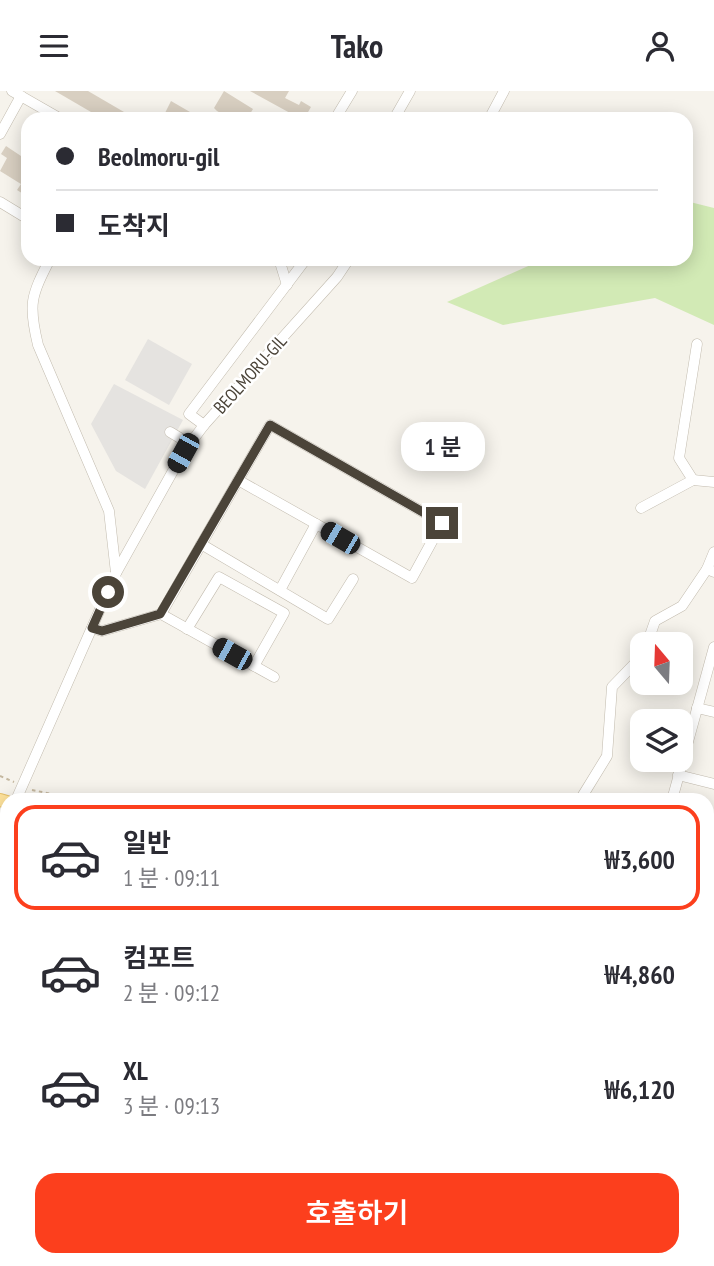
<!DOCTYPE html>
<html lang="ko">
<head>
<meta charset="utf-8">
<style>
	body { margin:0; font-family:"PT Sans Narrow","Noto Sans KR",sans-serif; background:#f7f7f7; color:#2b2b33; height:100vh; display:flex; flex-direction:column; font-size:26px; white-space:nowrap }
	* { box-sizing:border-box; margin:0 }
	p { font-size:23px; color:#7c7c81 }
	.icon { flex:none; width:38px; height:38px; fill:none; stroke:currentColor; stroke-width:2; stroke-linecap:round; stroke-linejoin:round }
	.map { position:relative; flex:1; overflow:hidden }
	.drawer { position:absolute; left:0px; top:702px; width:714px; height:474px; display:flex; flex-direction:column; background:#fff; border-radius:21px 21px 0 0; box-shadow:0 4px 18px #0003 }
	.drawer>* { flex:none }
	.top-card { position:absolute; left:21px; top:21px; width:672px; height:154px; border-radius:21px; box-shadow:0 4px 18px #0003; display:grid; align-content:center; height:154px; padding:0 35px; background:#fff }
	.needle { width:46px; rotate:341deg }
	.buttons { position:absolute; left:630px; top:541px; display:grid; gap:14px }
	.buttons a { display:grid; place-items:center; width:63px; height:63px; border-radius:14px; background:#fff; box-shadow:0 4px 18px #0003; font-size:35px }
	.end { position:absolute; width:32px; height:32px; margin:-16px; border:9px solid #4b4439; background:#fff; box-shadow:0 0 0 4px #fff }
	.from { border-radius:50% }
	.bubble { position:absolute; height:49px; border-radius:21px; background:#fff; box-shadow:0 4px 18px #0003; font-size:23px; font-weight:600; line-height:49px; text-align:center }
	.car { position:absolute; width:21px; height:42px; margin:-21px -10px; border-radius:9px; box-shadow:0 0 5px 2px #0007; background:linear-gradient(#222 24%,#8ab4d8 0 40%,#222 0 76%,#8ab4d8 0 86%,#222 0) }
	.top-card b { display:flex; align-items:center; gap:24px; height:66px; font-size:26px }
	.top-card b+b { border-top:2px solid #e1e1e2 }
	.top-card i { width:18px; height:18px; background:#2b2b33 }
	ul { padding:12px 0 0; list-style:none }
	li { display:flex; align-items:center; gap:21px; height:105px; margin:0 14px 10px; padding:0 21px; border:4px solid transparent; border-radius:21px }
	li div { flex:1 }
	li b { display:block; font-size:26px }
	li em { font-style:normal; font-weight:600 }
	li.active { border-color:#fc3f1d }
	li>.icon { width:63px; height:63px; stroke-width:1.5 }
	.action { display:flex; gap:14px; margin-top:auto; padding:14px 35px }
	.action a { flex:1; height:80px; border-radius:21px; background:#fc3f1d; color:#fff; font-size:28px; font-weight:600; line-height:80px; text-align:center }
	header { display:flex; justify-content:space-between; align-items:center; height:91px; padding:0 35px; background:#fff; font-size:32px; font-weight:600 }
	.map>svg:first-child { display:block }
	.commercial { fill:#f7ead8 }
	.green { fill:#d2eab5 }
	.parking { fill:#e5e3e0 }
	.lines { fill:none; stroke-linecap:round; stroke-linejoin:round }
	.stream { stroke:#a9d4f2; stroke-width:2.5 }
	.building { fill:#d8cfc1 }
	.minor-casing { stroke:#c2bbae; stroke-width:11 }
	.major-casing { stroke:#e6c16a; stroke-width:14 }
	.path { stroke:#c4b79f; stroke-width:2; stroke-dasharray:3.5 3.5; stroke-linecap:butt }
	.minor { stroke:#fff; stroke-width:10 }
	.major { stroke:#ffe39c; stroke-width:12 }
	.route { stroke:#4b4439; stroke-width:9 }
	.labels { text-anchor:middle; dominant-baseline:central; stroke-width:5; stroke-linejoin:round; paint-order:stroke }
	.street-label { font-size:18px; fill:#4b4439; stroke:#fff }
</style>
</head>
<body>
<header><svg class="icon" aria-label="menu" viewBox="0 0 24 24"><path d="M4 6h16M4 12h16M4 18h16"/></svg>Tako<svg class="icon" aria-label="person" viewBox="0 0 24 24"><circle cx="12" cy="8" r="4"/><path d="M4 21q1-7 8-7t8 7"/></svg></header>
<div class="map">
<svg width="714" height="1175" viewBox="0 0 714 1175">
	<rect width="100%" height="100%" fill="#f6f3ec"/>
	<!-- commercial -->
	<polygon class="commercial" points="0,1098 7,1103 7,1169 112,1169 121,1175 0,1175"/>
	<!-- green -->
	<polygon class="green" points="686,110 714,117 714,234 655,207 503,234 447,211 544,168 686,168"/>
	<!-- parking -->
	<g class="parking">
		<polygon points="148,248 192,273 169,314 125,289"/>
		<polygon points="114,293 183,329 145,398 116,380 91,333"/>
	</g>
	<g class="lines">
		<!-- stream -->
		<polyline class="stream" points="705,1175 714,1168"/>
	</g>
	<!-- building -->
	<g class="building">
		<polygon points="55,0 88,0 136,28 103,28"/>
		<polygon points="224,0 253,18 250,23 259,28 231,28 217,20 214,17"/>
		<polygon points="250,0 289,0 285,7 299,14 301,10 311,16 304,28 301,28"/>
		<polygon points="171,10 190,21 188,23 198,28 162,28"/>
		<polygon points="28,53 28,106 17,99 21,93 0,80 7,67 1,63 6,55 21,65"/>
	</g>
	<g class="lines">
		<defs>
			<g id="minor">
				<polyline points="12,0 61,28"/>
				<polyline points="335,28 352,0"/>
				<polyline points="394,28 410,0"/>
				<polyline points="489,28 504,0"/>
				<polyline points="0,43 21,5"/>
				<polyline points="0,111 28,128"/>
				<path d="M50 168C31 205 28 213 38 254L109 420 116 482"/>
				<polyline points="279,168 287,194"/>
				<polyline points="204,334 189,323 306,168"/>
				<polyline points="170,341 190,353"/>
				<polyline points="693,389 679,367 697,253"/>
				<polyline points="641,417 693,389 714,391"/>
				<polyline points="201,453 328,528 353,488"/>
				<polyline points="707,478 714,461"/>
				<polyline points="280,499 316,433"/>
				<polyline points="161,523 270,334 442,432 412,487 238,389"/>
				<polyline points="92,537 102,540 161,523 274,586"/>
				<polyline points="187,538 219,486 284,522 254,575"/>
				<polyline points="647,553 655,530 682,515 707,478 714,481"/>
				<polyline points="697,617 714,621"/>
				<polyline points="678,684 714,693"/>
				<polyline points="16,709 116,482 183,362 204,334 337,186 349,168"/>
				<polyline points="580,709 607,665 612,596 642,565"/>
				<polyline points="672,709 714,556"/>
				<polyline points="707,753 714,754"/>
				<polyline points="0,1091 7,1095"/>
				<polyline points="0,1123 7,1126"/>
				<polyline points="82,1169 91,1175"/>
				<polyline points="127,1169 137,1175"/>
				<polyline points="13,1175 17,1169"/>
			</g>
			<g id="major">
				<polyline points="0,709 7,711"/>
				<polyline points="707,829 714,830"/>
				<polyline points="707,847 714,848"/>
			</g>
		</defs>
		<!-- minor casing -->
		<use href="#minor" class="minor-casing"/>
		<!-- major casing -->
		<use href="#major" class="major-casing"/>
		<!-- path -->
		<g class="path">
			<polyline points="0,685 14,691"/>
			<polyline points="32,699 82,709"/>
			<polyline points="0,735 7,736"/>
			<polyline points="707,814 714,815"/>
			<polyline points="707,862 714,862"/>
			<polyline points="0,971 7,976"/>
			<polyline points="707,1137 714,1131"/>
			<polyline points="707,1160 714,1154"/>
			<polyline points="377,1169 402,1175"/>
			<polyline points="664,1175 670,1169"/>
			<polyline points="689,1175 696,1169"/>
		</g>
		<!-- minor -->
		<use href="#minor" class="minor"/>
		<!-- major -->
		<use href="#major" class="major"/>
	</g>
	<g class="lines">
		<!-- route -->
		<polyline class="route" points="108,501 92,537 102,540 160,523 270,334 442,432"/>
	</g>
	<g class="labels">
		<!-- street labels -->
		<g class="street-label">
			<text transform="translate(250 283) rotate(-48)">BEOLMORU-GIL</text>
		</g>
	</g>
</svg>
<div class="buttons">
<a><svg class="needle" viewBox="-14 -14 28 28"><path d="M0-13l5 13h-10z" fill="#e53935"/><path d="M0 13l5-13h-10z" fill="#7c7c81"/></svg></a>
<a><svg class="icon" aria-label="layers" viewBox="0 0 24 24"><path d="M12 4l9 5-9 5-9-5zM3 14l9 5 9-5"/></svg></a>
</div>
<i class="end from" style="left:108px;top:501px"></i>
<i class="end" style="left:442px;top:432px"></i>
<div class="bubble" style="left:401px;top:331px;width:84px">1 분</div>
<i class="car" style="left:183px;top:362px;rotate:209deg"></i>
<i class="car" style="left:340px;top:447px;rotate:300deg"></i>
<i class="car" style="left:232px;top:563px;rotate:299deg"></i>
<div class="top-card">
<b><i class="from"></i>Beolmoru-gil</b>
<b><i></i>도착지</b>
</div>
<section class="drawer">
<ul>
<li class="active"><svg class="icon" aria-label="car" viewBox="0 0 24 24"><path d="M5 17H2v-5l4-1 3-4h7l3 4 3 1v5h-3M9 17h6M6 11h13"/><circle cx="7" cy="17" r="2"/><circle cx="17" cy="17" r="2"/></svg><div><b>일반</b><p>1 분 · 09:11</p></div><em>₩3,600</em></li>
<li><svg class="icon" aria-label="car" viewBox="0 0 24 24"><path d="M5 17H2v-5l4-1 3-4h7l3 4 3 1v5h-3M9 17h6M6 11h13"/><circle cx="7" cy="17" r="2"/><circle cx="17" cy="17" r="2"/></svg><div><b>컴포트</b><p>2 분 · 09:12</p></div><em>₩4,860</em></li>
<li><svg class="icon" aria-label="car" viewBox="0 0 24 24"><path d="M5 17H2v-5l4-1 3-4h7l3 4 3 1v5h-3M9 17h6M6 11h13"/><circle cx="7" cy="17" r="2"/><circle cx="17" cy="17" r="2"/></svg><div><b>XL</b><p>3 분 · 09:13</p></div><em>₩6,120</em></li>
</ul>
<div class="action"><a>호출하기</a></div>
</section>
</div>
</body>
</html>
